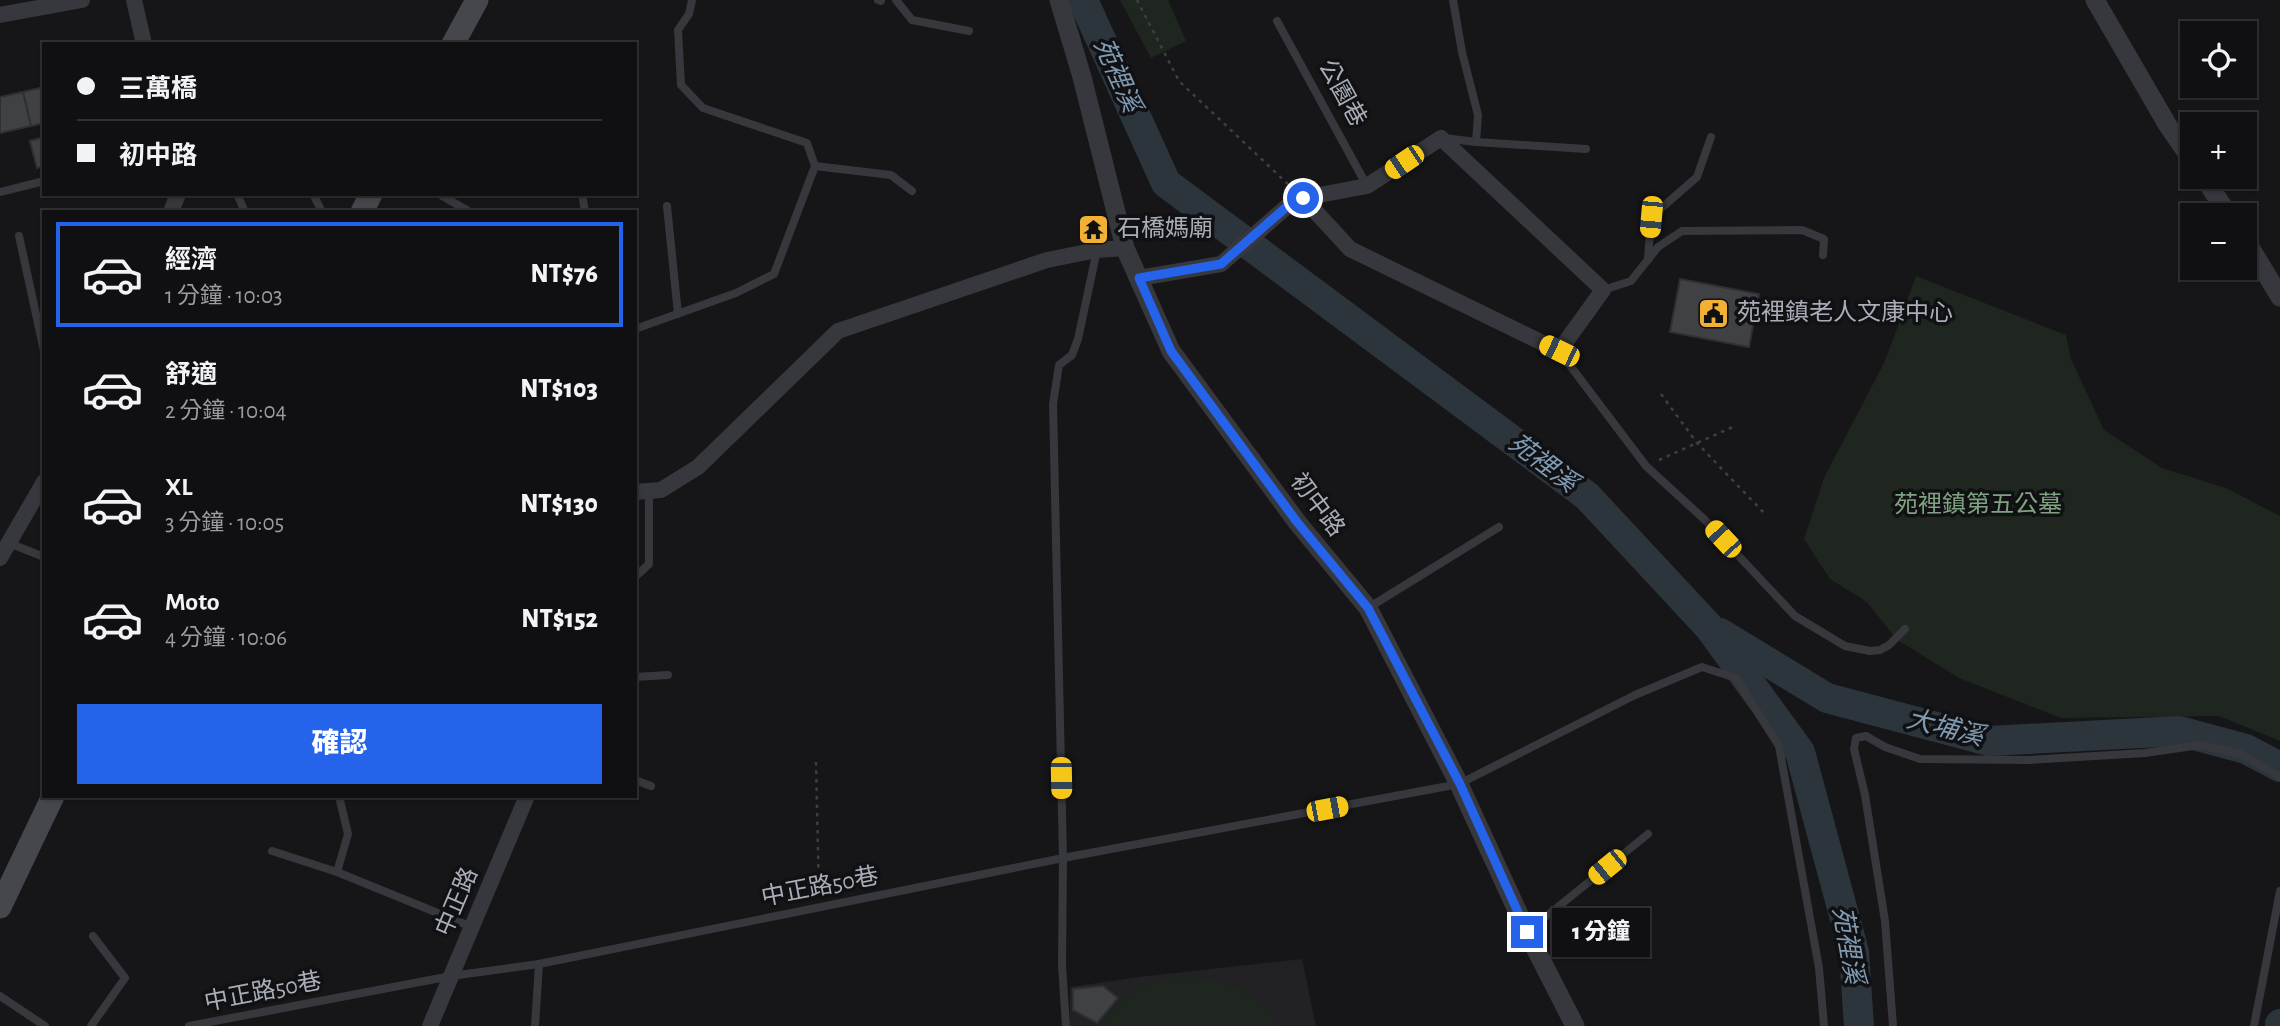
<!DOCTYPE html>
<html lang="zh-TW">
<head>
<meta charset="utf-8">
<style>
	body { margin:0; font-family:"Alegreya Sans","Noto Sans TC",sans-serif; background:#19191b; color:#f1f3f6; height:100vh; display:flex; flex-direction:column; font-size:26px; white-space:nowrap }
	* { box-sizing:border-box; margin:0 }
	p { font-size:23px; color:#9c9d9f }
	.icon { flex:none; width:38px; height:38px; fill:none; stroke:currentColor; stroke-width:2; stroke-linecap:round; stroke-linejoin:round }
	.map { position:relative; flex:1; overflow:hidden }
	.panel { position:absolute; left:42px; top:210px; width:595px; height:588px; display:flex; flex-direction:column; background:#101012; border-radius:0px; box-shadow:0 2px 5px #0004,0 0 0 2px #303032 }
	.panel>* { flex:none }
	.hud { position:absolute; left:42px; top:42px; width:595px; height:154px; border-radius:0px; box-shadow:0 2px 5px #0004,0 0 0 2px #303032; display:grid; align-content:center; height:154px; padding:0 35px; background:#101012 }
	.fabs { position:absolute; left:2180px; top:21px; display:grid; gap:14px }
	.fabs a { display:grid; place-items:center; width:77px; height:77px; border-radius:0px; background:#101012; box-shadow:0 2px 5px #0004,0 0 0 2px #303032; font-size:35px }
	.end { position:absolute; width:32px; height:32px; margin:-16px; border:9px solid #2563eb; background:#fff; box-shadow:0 0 0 4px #fff }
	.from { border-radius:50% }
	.bubble { position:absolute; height:49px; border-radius:0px; background:#101012; box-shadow:0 2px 5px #0004,0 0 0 2px #303032; font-size:23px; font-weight:800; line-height:49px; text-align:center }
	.car { position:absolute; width:21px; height:42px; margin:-21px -10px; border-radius:9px; box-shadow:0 0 5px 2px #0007; background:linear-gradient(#f5c518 24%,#345 0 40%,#f5c518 0 76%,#345 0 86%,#f5c518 0) }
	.hud b { display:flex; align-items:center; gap:24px; height:66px; font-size:26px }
	.hud b+b { border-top:2px solid #303032 }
	.hud i { width:18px; height:18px; background:#f1f3f6 }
	ul { padding:12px 0 0; list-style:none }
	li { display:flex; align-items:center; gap:21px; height:105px; margin:0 14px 10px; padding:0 21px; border:4px solid transparent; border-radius:0px }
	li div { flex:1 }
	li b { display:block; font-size:26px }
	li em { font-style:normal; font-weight:800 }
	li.on { border-color:#2563eb }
	li>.icon { width:63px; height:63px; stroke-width:1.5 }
	.action { display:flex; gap:14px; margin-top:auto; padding:14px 35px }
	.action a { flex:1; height:80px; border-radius:0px; background:#2563eb; color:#fff; font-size:28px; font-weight:800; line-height:80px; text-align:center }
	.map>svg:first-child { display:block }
	.built { fill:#222225 }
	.green { fill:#1e261f }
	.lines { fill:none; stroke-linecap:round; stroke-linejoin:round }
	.river { stroke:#2c353c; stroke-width:30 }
	.building { fill:#404145; stroke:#303034; stroke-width:2 }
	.path { stroke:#3d3f44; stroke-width:2.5; stroke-dasharray:3.5 5; stroke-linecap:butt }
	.service { stroke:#37383d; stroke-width:8 }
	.minor { stroke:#37383d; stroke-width:16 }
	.tertiary { stroke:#37383d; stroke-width:19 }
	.secondary { stroke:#45474d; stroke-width:23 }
	.route { stroke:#2563eb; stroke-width:9 }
	.labels { text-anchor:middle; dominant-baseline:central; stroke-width:7; stroke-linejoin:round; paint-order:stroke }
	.street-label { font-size:24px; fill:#a8adb8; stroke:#111113 }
	.poi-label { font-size:24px; fill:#a8adb8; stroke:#111113; text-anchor:start }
	.park-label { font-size:24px; fill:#7fa381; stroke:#111113 }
	.water-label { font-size:26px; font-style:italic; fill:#7f9bb3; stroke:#111113 }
</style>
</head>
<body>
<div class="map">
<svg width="2280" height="1026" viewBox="0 0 2280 1026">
	<rect width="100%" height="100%" fill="#161618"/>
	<!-- built -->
	<polygon class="built" points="1302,959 1316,1026 1070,1026 1070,987 1139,977"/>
	<!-- green -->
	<g class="green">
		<polygon points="1120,0 1168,0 1186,41 1151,58"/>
		<polygon points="1916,276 2066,335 2071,359 2104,430 2162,468 2226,488 2280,516 2280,741 2219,716 2061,718 1959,678 1896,639 1867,602 1830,579 1804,539 1824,478 1885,361"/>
		<path d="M1177 977C1222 978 1254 985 1278 1026H1099C1120 997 1142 983 1177 977Z"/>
	</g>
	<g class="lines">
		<!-- river -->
		<g class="river">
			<polyline points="1083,0 1166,183 1587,496 1709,627 1800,752 1854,952 1859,1026"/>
			<polyline points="1720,633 1827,698 1989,741 2179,731 2246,749 2280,767"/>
			<polyline points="2280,1026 2280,1024"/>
		</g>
	</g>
	<!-- building -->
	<g class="building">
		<polygon points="44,87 44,123 31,126 23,92"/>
		<polygon points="23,92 31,126 0,133 0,97"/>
		<polygon points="44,137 44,166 37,168 30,141"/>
		<polygon points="1680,279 1759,294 1749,347 1670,332"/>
		<polygon points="1103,986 1118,998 1097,1023 1073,1010 1073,989"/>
	</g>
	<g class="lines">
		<!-- path -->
		<g class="path">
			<polyline points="1137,0 1179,81 1291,187"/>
			<polyline points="1661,394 1697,443 1764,513"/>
			<polyline points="1659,460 1735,426"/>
			<polyline points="816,762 819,895"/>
		</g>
		<!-- service -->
		<g class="service">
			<polyline points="878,0 881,1"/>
			<polyline points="896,0 912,20 969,31"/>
			<polyline points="1277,21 1367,186"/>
			<polyline points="1444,138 1476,142 1478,115 1462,52 1453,0"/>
			<polyline points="1476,142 1586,149"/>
			<polyline points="815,166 891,175 912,191"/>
			<polyline points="0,192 44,181"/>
			<polyline points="237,194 245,212"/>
			<polyline points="313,194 322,212"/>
			<polyline points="439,194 470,212"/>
			<polyline points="583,199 585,212"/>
			<polyline points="667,206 678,314"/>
			<polyline points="19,236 44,351"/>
			<polyline points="1648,260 1651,217 1697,177 1711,137"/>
			<polyline points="1603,290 1631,281 1658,247 1682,231 1802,230 1824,239 1823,255"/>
			<polyline points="635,329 736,293 774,274 815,166 807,143 703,108 681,85 678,30 689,14 692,0"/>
			<polyline points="1559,351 1646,466 1705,520 1795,616 1845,646 1870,651 1880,650 1889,645 1905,629"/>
			<polyline points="9,543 44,557"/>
			<polyline points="635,577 649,564 649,491"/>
			<polyline points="1368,608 1499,527"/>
			<polyline points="635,677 668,675"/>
			<polyline points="635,780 651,786"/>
			<polyline points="272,851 337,872 472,927"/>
			<polyline points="337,872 348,834 339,796"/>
			<polyline points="1527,932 1648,834"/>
			<polyline points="0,996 45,1026"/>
			<polyline points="91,1026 125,978 93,936"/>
			<polyline points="189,1026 451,976 539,964 1063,858 1459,784 1635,695 1702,667 1736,678 1779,746 1819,968 1824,1026"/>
			<polyline points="535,1026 539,964"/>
			<polyline points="1066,1026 1062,965 1063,858 1053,404 1059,365 1072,355 1078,339 1097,250"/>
			<polyline points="1893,1026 1885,921 1865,795 1854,749 1856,738 1866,736 1885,747 1920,759 2029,760 2145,753 2200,745 2241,754 2280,777"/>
			<polyline points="2254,1026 2280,891"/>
		</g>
		<!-- minor -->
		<g class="minor">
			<polyline points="134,0 144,44"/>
			<polyline points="0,15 82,0"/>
			<polyline points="171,212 178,194"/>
			<polyline points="1139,278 1221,264 1291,203 1303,198 1367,186 1441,138 1603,290 1559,351 1350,249 1303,198"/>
			<polyline points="635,492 661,490 698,467 838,331 1047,260 1097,250 1125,248"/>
			<polyline points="0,558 44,482"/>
			<polyline points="430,1026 527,796"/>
		</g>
		<!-- tertiary -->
		<g class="tertiary">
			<polyline points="1059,0 1082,77 1125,248 1171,351 1297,522 1368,608 1459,784 1527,932 1575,1026"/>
			<polyline points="2095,0 2167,124 2193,162"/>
			<polyline points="2203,177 2229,215"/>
			<polyline points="2245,239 2280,297"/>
		</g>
		<!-- secondary -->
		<g class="secondary">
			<polyline points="453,44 477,0"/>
			<polyline points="362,212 371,194"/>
			<polyline points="0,907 53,796"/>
		</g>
	</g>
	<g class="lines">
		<!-- route -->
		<polyline class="route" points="1303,198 1291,203 1221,264 1139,278 1171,351 1297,522 1368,608 1460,784 1527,932"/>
	</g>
	<!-- icons -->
	<defs>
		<symbol id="temple-square" viewBox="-11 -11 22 22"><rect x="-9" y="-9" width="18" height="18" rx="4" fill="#f2b134" stroke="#111113"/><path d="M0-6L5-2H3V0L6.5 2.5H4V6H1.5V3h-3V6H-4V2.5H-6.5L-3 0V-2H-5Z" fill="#111"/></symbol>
		<symbol id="civic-square" viewBox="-11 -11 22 22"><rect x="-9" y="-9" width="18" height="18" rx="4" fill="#f2b134" stroke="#111113"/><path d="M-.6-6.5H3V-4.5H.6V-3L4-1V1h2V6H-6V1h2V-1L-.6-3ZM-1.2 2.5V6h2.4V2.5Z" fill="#111"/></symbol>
	</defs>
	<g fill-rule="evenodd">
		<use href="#temple-square" x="1076" y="212" width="35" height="35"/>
		<use href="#civic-square" x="1696" y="296" width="35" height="35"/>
	</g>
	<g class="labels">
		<!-- street labels -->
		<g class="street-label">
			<text transform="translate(1342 93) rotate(61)">公園巷</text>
			<text transform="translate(1317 505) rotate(53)">初中路</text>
			<text transform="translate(820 887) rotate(-11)">中正路50巷</text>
			<text transform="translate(457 902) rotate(-67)">中正路</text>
			<text transform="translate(263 992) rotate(-11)">中正路50巷</text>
		</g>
		<!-- poi labels -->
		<g class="poi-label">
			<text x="1117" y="229">石橋媽廟</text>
			<text x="1737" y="313">苑裡鎮老人文康中心</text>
		</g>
		<!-- park labels -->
		<g class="park-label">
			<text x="1978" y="505">苑裡鎮第五公墓</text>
		</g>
		<!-- water labels -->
		<g class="water-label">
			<text transform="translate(1117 75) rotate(66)">苑裡溪</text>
			<text transform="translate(1543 463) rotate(37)">苑裡溪</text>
			<text transform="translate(1945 728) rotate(14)">大埔溪</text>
			<text transform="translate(1848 945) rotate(80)">苑裡溪</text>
		</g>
	</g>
</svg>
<div class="fabs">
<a><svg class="icon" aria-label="locate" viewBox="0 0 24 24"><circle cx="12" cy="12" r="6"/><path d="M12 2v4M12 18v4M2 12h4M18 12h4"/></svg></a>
<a>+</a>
<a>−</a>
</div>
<i class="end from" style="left:1303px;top:198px"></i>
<i class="end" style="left:1527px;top:932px"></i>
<div class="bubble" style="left:1552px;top:908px;width:98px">1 分鐘</div>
<i class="car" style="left:1404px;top:162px;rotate:236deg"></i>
<i class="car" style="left:1651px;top:217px;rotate:185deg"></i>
<i class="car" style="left:1559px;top:351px;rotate:296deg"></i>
<i class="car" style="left:1723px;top:539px;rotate:317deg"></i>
<i class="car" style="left:1061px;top:778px;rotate:179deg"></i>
<i class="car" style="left:1327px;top:809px;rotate:79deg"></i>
<i class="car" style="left:1607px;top:867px;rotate:231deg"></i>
<div class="hud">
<b><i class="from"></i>三萬橋</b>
<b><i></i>初中路</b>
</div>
<section class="panel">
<ul>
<li class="on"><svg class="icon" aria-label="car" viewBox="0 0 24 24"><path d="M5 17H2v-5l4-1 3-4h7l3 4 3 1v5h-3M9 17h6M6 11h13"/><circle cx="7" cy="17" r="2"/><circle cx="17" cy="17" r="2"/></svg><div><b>經濟</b><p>1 分鐘 · 10:03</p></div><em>NT$76</em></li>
<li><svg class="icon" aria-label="car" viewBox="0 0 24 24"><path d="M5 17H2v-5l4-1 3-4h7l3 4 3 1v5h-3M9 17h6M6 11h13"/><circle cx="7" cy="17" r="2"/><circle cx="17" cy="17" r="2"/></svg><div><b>舒適</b><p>2 分鐘 · 10:04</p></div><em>NT$103</em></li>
<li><svg class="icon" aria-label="car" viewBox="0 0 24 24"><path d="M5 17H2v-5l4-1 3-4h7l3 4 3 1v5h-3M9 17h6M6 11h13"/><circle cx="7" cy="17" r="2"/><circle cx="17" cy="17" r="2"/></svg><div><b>XL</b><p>3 分鐘 · 10:05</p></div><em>NT$130</em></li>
<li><svg class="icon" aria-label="car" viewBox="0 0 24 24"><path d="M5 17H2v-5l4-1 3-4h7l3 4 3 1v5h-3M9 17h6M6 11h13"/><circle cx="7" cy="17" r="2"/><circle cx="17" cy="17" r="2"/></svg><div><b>Moto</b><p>4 分鐘 · 10:06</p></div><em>NT$152</em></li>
</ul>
<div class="action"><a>確認</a></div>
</section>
</div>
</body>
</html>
